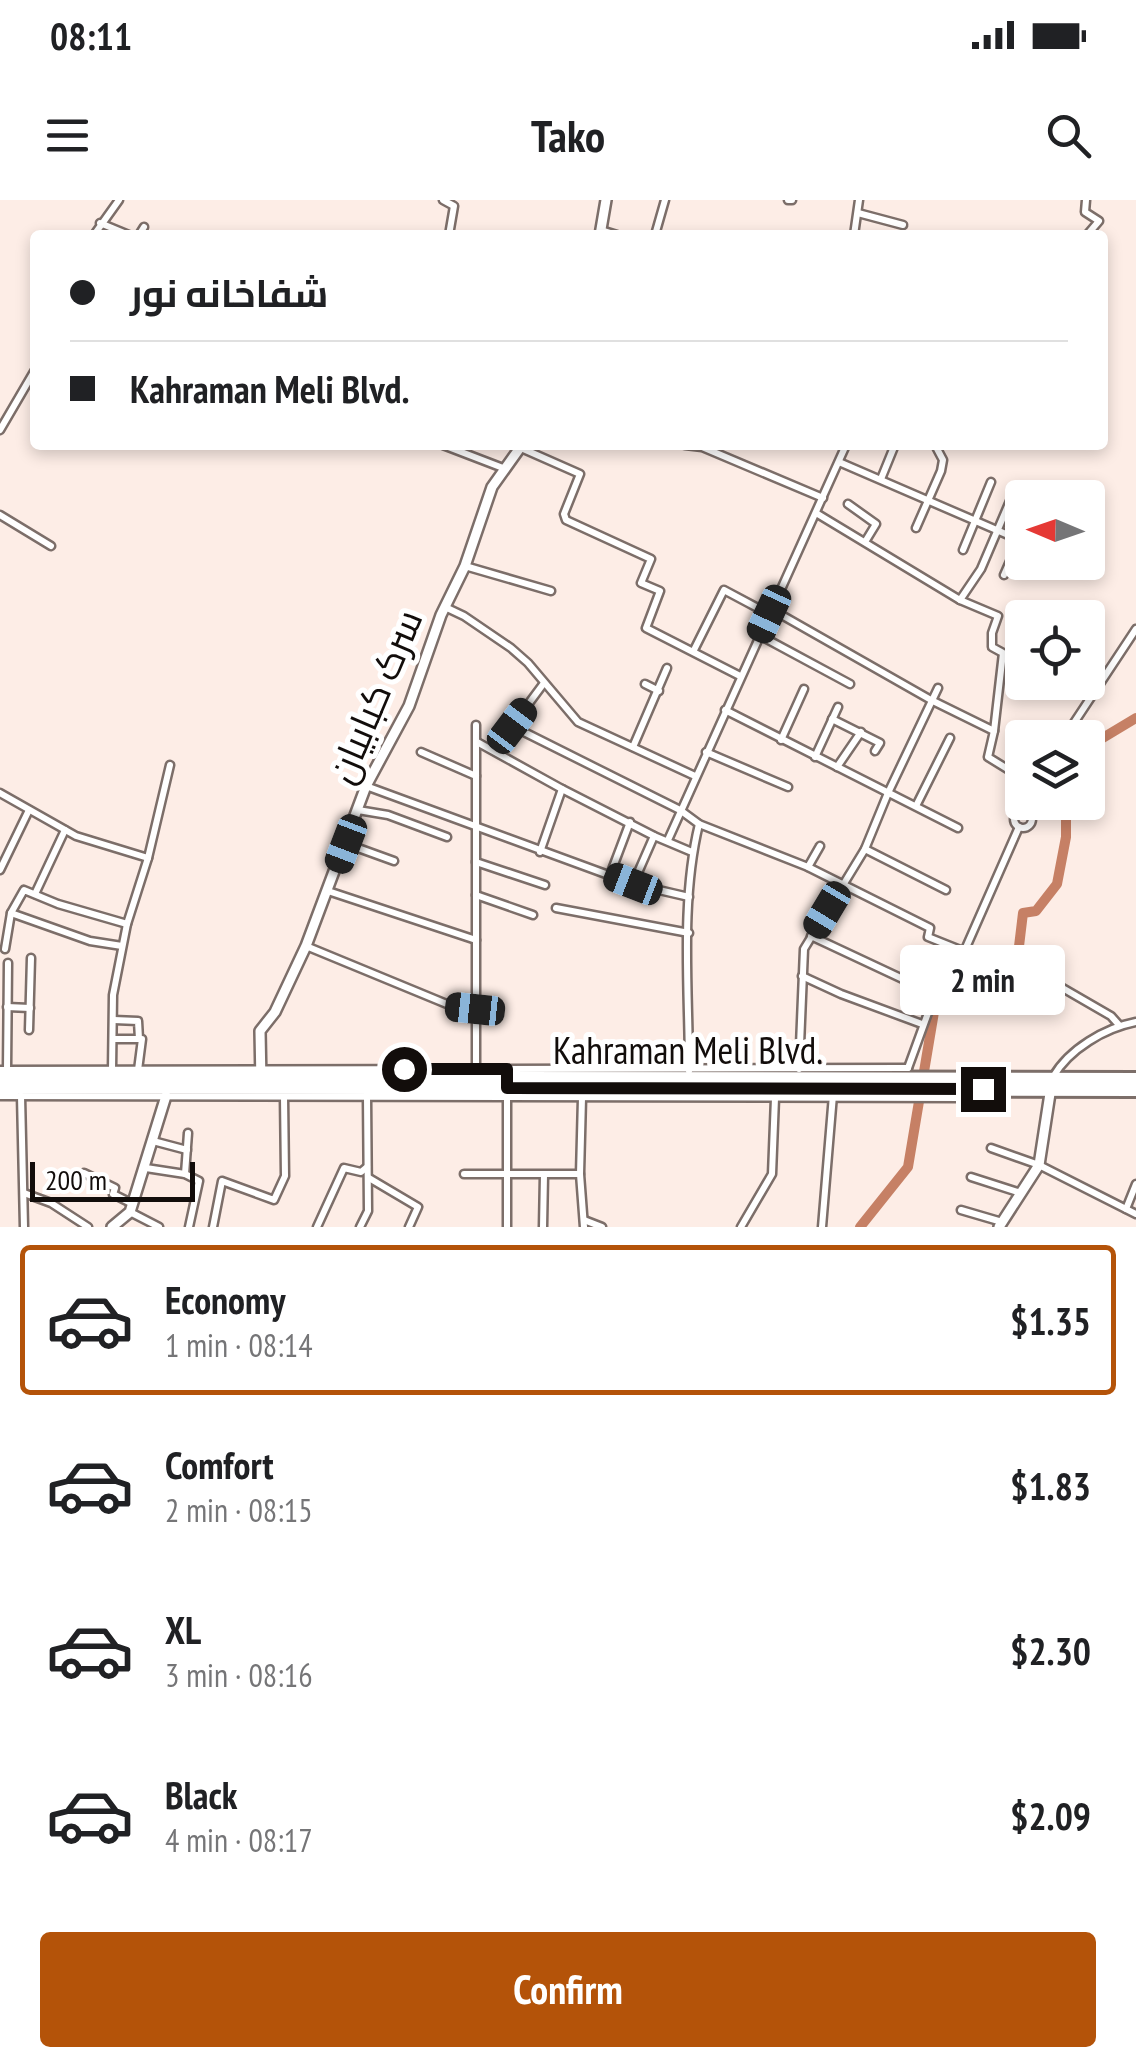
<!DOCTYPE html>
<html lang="en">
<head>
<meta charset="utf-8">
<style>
	body { margin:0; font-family:"PT Sans Narrow",Cairo,sans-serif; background:#f6f6f6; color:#202124; height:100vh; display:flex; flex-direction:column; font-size:38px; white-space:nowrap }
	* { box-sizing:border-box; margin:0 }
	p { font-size:32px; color:#757577 }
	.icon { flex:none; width:55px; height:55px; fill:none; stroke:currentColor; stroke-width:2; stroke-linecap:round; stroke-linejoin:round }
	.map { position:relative; height:1027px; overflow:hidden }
	.details { display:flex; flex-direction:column; background:#fff; flex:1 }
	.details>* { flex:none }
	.hud { position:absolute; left:30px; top:30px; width:1078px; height:220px; border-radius:10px; box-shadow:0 5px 15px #0003; display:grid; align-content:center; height:220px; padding:0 40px; background:#fff }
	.needle { width:65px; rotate:272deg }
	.tools { position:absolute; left:1005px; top:280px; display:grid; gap:20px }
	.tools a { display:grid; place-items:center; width:100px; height:100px; border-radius:10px; background:#fff; box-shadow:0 5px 15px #0003; font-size:50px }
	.scale { position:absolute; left:30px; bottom:25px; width:165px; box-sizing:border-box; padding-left:10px; border:5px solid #120d0b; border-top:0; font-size:28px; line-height:35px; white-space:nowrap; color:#120d0b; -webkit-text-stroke:8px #fff; paint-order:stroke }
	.end { position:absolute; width:45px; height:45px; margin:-22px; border:12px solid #120d0b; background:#fff; box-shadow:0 0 0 5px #fff }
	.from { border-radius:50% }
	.bubble { position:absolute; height:70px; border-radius:10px; background:#fff; box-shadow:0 5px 15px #0003; font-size:32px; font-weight:700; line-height:70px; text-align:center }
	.car { position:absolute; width:30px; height:60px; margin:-30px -15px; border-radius:12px; box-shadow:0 0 8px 2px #0007; background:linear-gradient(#222 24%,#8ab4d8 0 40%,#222 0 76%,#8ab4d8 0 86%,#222 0) }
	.hud b { display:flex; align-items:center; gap:35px; height:95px; font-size:38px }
	.hud b+b { border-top:2px solid #e0e0e0 }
	.hud i { width:25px; height:25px; background:#202124 }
	ul { padding:18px 0 0; list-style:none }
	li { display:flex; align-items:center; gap:30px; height:150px; margin:0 20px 15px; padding:0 20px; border:5px solid transparent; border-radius:10px }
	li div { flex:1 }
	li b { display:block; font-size:38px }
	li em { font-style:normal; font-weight:700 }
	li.on { border-color:#b45309 }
	li>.icon { width:90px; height:90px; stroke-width:1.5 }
	.primary-button { display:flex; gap:20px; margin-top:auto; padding:20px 40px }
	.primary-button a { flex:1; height:115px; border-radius:10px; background:#b45309; color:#fff; font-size:40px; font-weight:700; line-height:115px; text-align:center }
	.status { display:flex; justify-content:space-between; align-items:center; height:70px; padding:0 50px; background:#fff; direction:ltr }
	.status svg { height:28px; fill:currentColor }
	header { display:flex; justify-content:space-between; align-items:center; height:130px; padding:0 40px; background:#fff; font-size:45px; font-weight:700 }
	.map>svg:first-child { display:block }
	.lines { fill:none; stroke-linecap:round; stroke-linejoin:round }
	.river { stroke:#c68065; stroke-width:10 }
	.street-casing { stroke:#7c6e69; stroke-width:11 }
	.secondary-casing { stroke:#7c6e69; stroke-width:14 }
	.highway-casing { stroke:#7c6e69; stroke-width:18 }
	.street { stroke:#fff; stroke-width:6 }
	.secondary { stroke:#fff; stroke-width:9 }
	.highway { stroke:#fff; stroke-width:12 }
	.route { stroke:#120d0b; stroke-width:12 }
	.labels { text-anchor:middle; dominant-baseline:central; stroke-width:10; stroke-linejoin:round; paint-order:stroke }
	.street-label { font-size:38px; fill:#120d0b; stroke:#fff }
</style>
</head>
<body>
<div class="status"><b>08:11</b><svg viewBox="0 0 49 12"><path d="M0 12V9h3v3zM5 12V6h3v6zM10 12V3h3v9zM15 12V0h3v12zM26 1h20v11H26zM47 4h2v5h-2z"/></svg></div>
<header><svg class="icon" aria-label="menu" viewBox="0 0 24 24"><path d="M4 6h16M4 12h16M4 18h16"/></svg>Tako<svg class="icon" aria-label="search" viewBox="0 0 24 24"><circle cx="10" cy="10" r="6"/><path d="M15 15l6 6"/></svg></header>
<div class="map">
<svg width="1136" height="1027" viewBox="0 0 1136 1027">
	<rect width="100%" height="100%" fill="#fdede6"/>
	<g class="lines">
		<!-- river -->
		<g class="river">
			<polyline points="1088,555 1101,539 1136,518"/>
			<polyline points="860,1027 908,967 934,812 962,789 999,790 1017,763 1023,713 1036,711 1057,684 1066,637 1066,602"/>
		</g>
		<defs>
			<g id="street">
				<polyline points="443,0 454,6 449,35"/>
				<polyline points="788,0 792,0"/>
				<polyline points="1086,0 1085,12 1099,21 1087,35"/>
				<polyline points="858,13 903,25"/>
				<polyline points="100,23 129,35"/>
				<polyline points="601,30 617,35"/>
				<polyline points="94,35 119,0"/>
				<polyline points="139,35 144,27"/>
				<polyline points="655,35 665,0"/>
				<polyline points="854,35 859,0"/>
				<polyline points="0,230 35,170"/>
				<polyline points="443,245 503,268"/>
				<polyline points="685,245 702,247 823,298"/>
				<polyline points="521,248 580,274 564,314 566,320 651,359 641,383 660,391 646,428 740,476"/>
				<polyline points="839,262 1022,341"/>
				<polyline points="881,279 894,247"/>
				<polyline points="848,304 876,324 865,342"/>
				<polyline points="816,313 960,400 998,416 992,433 992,447 1003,453 994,531"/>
				<polyline points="0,315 51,346"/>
				<polyline points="916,328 941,271 943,260 935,245"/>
				<polyline points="963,350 991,282"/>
				<polyline points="1088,354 1091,351"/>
				<polyline points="1063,362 1065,367 1079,362"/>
				<polyline points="465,366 551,391"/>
				<polyline points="1004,375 1022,334"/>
				<polyline points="960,400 981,369 1016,287 1034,294 1035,298"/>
				<polyline points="445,407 464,416 511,448 528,463 578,522 695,576"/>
				<polyline points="771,409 931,500 994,531 988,557 1022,578"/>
				<polyline points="759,435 850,484"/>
				<polyline points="694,450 724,390 769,414"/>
				<polyline points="544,483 512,526 680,610 699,624 808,667 930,728 928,737 998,765"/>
				<polyline points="645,484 659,491"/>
				<polyline points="725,510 958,628"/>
				<polyline points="832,519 880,543 875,551"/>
				<polyline points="1064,538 1136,429"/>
				<polyline points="781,540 804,489"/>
				<polyline points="477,542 562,589 654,636 692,652"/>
				<polyline points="633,547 667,468"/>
				<polyline points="421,552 476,576"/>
				<polyline points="706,552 788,587"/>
				<polyline points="815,557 838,507"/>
				<polyline points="837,567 861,532"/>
				<polyline points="366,586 633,684 689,697"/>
				<polyline points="0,593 76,636 148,658"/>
				<polyline points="916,606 950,538"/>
				<polyline points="358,610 388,615 447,637"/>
				<circle cx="1023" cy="619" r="9"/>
				<polyline points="668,640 846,245"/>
				<polyline points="347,644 394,661"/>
				<polyline points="865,649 946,690"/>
				<polyline points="540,652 562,589"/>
				<polyline points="476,662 545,685"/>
				<polyline points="808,667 820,646"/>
				<polyline points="0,670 29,610"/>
				<polyline points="610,675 630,622"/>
				<polyline points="633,684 654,636"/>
				<polyline points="328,691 476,740"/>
				<polyline points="35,694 65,630"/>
				<polyline points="476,695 533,715"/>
				<polyline points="556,708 689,733"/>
				<polyline points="11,713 90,741 122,746"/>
				<polyline points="811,736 907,781"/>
				<polyline points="306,746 454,807 475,809"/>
				<polyline points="5,749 11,713 24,690 58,704 127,724"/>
				<polyline points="1028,768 1111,816 1119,825"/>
				<polyline points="802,776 841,794 922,824"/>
				<polyline points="7,807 30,808"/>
				<polyline points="114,820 138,821 139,839"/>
				<polyline points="29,830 31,758"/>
				<polyline points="114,839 142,839 138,870"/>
				<polyline points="908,868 936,791 953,777 1019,627"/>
				<polyline points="476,869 476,525"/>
				<polyline points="799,869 804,749 865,649 888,593 938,488"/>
				<polyline points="0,870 908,868"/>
				<polyline points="7,870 8,763"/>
				<polyline points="112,870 113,795 127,724 148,658 170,565"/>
				<path d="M689 871C689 790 680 703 699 624"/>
				<path d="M1053 877C1069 849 1105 828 1136 822"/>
				<polyline points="0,896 966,898 977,892"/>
				<polyline points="21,896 24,1027"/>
				<polyline points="582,898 580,974 584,1027"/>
				<polyline points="153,941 187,950"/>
				<polyline points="991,948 1039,965 1136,1014"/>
				<polyline points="146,968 185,974 199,981 189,1027"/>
				<polyline points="84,973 115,988 113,994 133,1004"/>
				<polyline points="185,974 188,933"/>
				<polyline points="464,974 580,974"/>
				<polyline points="971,977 1021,993"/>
				<polyline points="369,978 418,1007 409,1027"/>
				<polyline points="24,993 51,1003 88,1027"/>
				<polyline points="1126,1009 1136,984"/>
				<polyline points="961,1010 1002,1022"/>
				<polyline points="130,1012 159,1027"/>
				<polyline points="584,1020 602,1027"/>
				<polyline points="213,1027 222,981 274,1000 285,976 284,897"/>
				<polyline points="317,1027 344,968 361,972 367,967"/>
				<polyline points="360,1027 368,1011 367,897"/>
				<polyline points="507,1027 507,893"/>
				<polyline points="543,1027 544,975"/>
				<polyline points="741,1027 772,974 775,898"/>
				<polyline points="822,1027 833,895"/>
			</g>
			<g id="secondary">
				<polyline points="600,35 606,0"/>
				<polyline points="261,883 260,831 275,812 306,746 366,586 409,506 441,415 465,366 492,287 522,245"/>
				<polyline points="112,1027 130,1012 166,896"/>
				<polyline points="999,1027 1039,965 1051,887"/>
			</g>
			<g id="highway">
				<polyline points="0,877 1136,879"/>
				<polyline points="0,887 1136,890"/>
			</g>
		</defs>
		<!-- street casing -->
		<use href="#street" class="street-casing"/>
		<!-- secondary casing -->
		<use href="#secondary" class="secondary-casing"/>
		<!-- highway casing -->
		<use href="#highway" class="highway-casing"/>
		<!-- street -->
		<use href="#street" class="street"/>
		<!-- secondary -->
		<use href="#secondary" class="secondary"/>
		<!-- highway -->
		<use href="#highway" class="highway"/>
	</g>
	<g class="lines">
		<!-- route -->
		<polyline class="route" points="404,869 507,869 507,888 983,889"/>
	</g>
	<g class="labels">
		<!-- street labels -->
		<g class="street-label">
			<text transform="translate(374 496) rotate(-67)">سرک کبابیان</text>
			<text x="688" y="849">Kahraman Meli Blvd.</text>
		</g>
	</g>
</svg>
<div class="tools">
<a><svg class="needle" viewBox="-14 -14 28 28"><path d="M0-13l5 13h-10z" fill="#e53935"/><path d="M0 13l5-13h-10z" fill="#757577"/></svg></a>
<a><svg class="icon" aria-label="locate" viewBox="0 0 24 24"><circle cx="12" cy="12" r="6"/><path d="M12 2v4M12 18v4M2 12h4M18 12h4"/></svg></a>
<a><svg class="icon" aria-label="layers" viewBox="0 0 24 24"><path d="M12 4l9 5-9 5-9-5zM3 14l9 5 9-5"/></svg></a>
</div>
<div class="scale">200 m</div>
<i class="end from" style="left:404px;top:869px"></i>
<i class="end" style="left:983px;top:889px"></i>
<div class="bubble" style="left:900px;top:745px;width:165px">2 min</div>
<i class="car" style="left:769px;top:414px;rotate:205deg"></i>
<i class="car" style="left:512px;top:526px;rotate:37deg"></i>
<i class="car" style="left:346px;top:644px;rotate:201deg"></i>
<i class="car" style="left:633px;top:684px;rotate:291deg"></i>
<i class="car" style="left:827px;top:710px;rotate:211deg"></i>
<i class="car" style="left:475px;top:809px;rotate:276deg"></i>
<div class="hud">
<b><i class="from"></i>شفاخانه نور</b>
<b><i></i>Kahraman Meli Blvd.</b>
</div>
</div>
<section class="details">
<ul>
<li class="on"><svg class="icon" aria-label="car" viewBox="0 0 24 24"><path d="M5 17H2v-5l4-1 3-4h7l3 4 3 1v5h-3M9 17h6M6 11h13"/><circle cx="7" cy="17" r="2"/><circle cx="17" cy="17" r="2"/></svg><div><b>Economy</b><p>1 min · 08:14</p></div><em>$1.35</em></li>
<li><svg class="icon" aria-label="car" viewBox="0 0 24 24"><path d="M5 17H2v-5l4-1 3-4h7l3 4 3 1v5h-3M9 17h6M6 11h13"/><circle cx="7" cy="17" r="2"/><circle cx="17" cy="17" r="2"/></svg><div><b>Comfort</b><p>2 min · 08:15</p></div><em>$1.83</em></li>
<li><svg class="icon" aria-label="car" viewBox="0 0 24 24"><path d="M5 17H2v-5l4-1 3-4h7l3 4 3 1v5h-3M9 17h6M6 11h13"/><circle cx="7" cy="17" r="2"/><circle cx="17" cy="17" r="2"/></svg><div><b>XL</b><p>3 min · 08:16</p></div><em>$2.30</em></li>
<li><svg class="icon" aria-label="car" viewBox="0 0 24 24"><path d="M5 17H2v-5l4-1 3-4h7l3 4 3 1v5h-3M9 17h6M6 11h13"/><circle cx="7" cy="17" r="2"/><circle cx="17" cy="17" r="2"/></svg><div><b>Black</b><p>4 min · 08:17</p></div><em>$2.09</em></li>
</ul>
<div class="primary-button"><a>Confirm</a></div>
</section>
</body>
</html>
